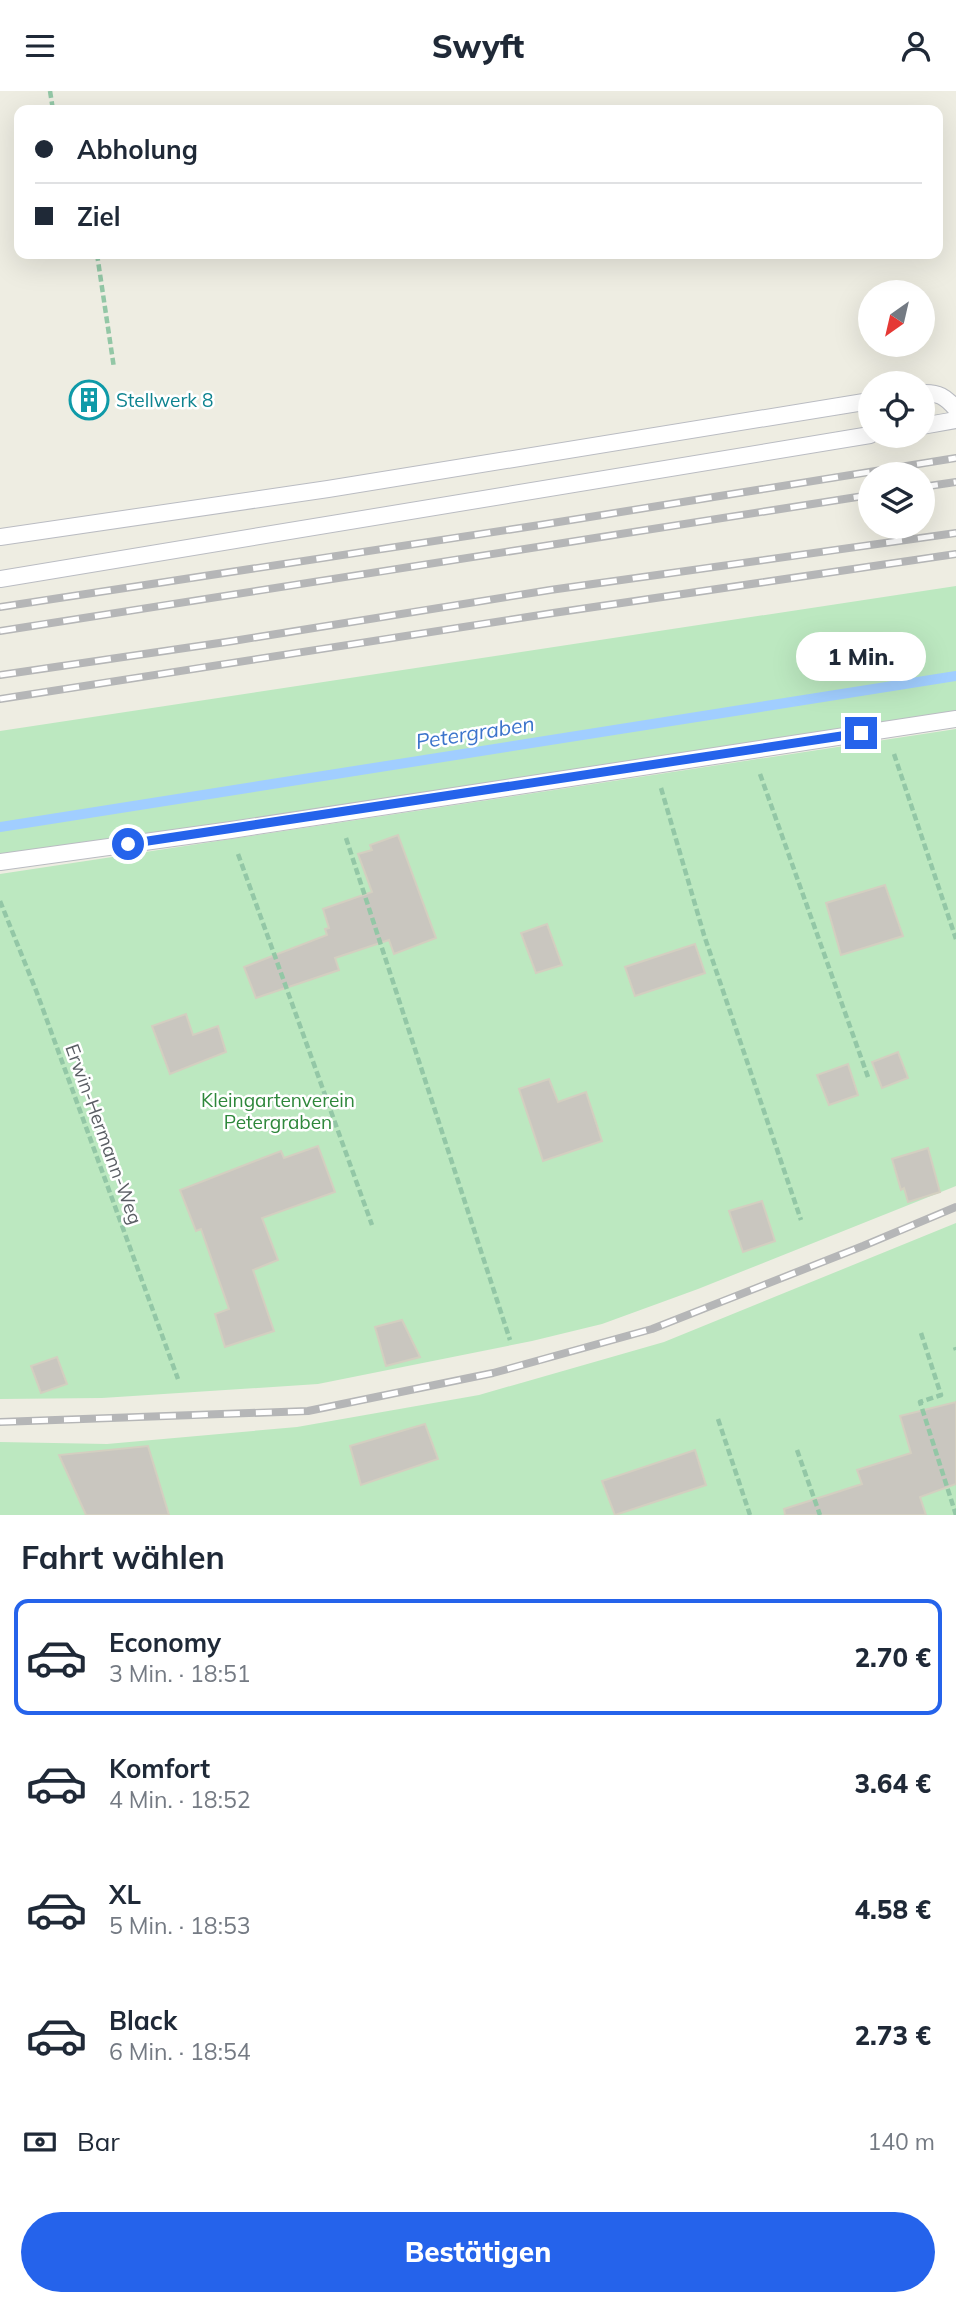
<!DOCTYPE html>
<html lang="de">
<head>
<meta charset="utf-8">
<style>
	body { margin:0; font-family:Mulish,sans-serif; background:#f6f6f7; color:#1f2937; height:100vh; display:flex; flex-direction:column; font-size:26px; white-space:nowrap }
	* { box-sizing:border-box; margin:0 }
	p { font-size:23px; color:#747a83 }
	.icon { flex:none; width:38px; height:38px; fill:none; stroke:currentColor; stroke-width:2; stroke-linecap:round; stroke-linejoin:round }
	.map { position:relative; height:1424px; overflow:hidden }
	.panel { display:flex; flex-direction:column; background:#fff; flex:1 }
	.panel>* { flex:none }
	.top-card { position:absolute; left:14px; top:14px; width:929px; height:154px; border-radius:14px; box-shadow:0 7px 28px #0002; display:grid; align-content:center; height:154px; padding:0 21px; background:#fff }
	.needle { width:46px; rotate:214deg }
	.fabs { position:absolute; left:858px; top:189px; display:grid; gap:14px }
	.fabs a { display:grid; place-items:center; width:77px; height:77px; border-radius:50%; background:#fff; box-shadow:0 7px 28px #0002; font-size:35px }
	.end { position:absolute; width:32px; height:32px; margin:-16px; border:9px solid #2563eb; background:#fff; box-shadow:0 0 0 4px #fff }
	.from { border-radius:50% }
	.bubble { position:absolute; height:49px; border-radius:24px; background:#fff; box-shadow:0 7px 28px #0002; font-size:23px; font-weight:800; line-height:49px; text-align:center }
	.top-card b { display:flex; align-items:center; gap:24px; height:66px; font-size:26px }
	.top-card b+b { border-top:2px solid #e0e1e3 }
	.top-card i { width:18px; height:18px; background:#1f2937 }
	ul { padding:0; list-style:none }
	li { display:flex; align-items:center; gap:21px; height:116px; margin:0 14px 10px; padding:0 7px; border:4px solid transparent; border-radius:14px }
	li div { flex:1 }
	li b { display:block; font-size:26px }
	li em { font-style:normal; font-weight:800 }
	li.active { border-color:#2563eb }
	li>.icon { width:63px; height:63px; stroke-width:1.5 }
	h2 { padding:0 21px; font-size:32px; line-height:84px }
	.pay { display:flex; align-items:center; gap:18px; height:77px; padding:0 21px; font-size:26px }
	.pay p { margin-inline-start:auto }
	.cta { display:flex; gap:14px; margin-top:auto; padding:14px 21px }
	.cta a { flex:1; height:80px; border-radius:42px; background:#2563eb; color:#fff; font-size:28px; font-weight:800; line-height:80px; text-align:center }
	header { display:flex; justify-content:space-between; align-items:center; height:91px; padding:0 21px; background:#fff; font-size:32px; font-weight:800 }
	.map>svg:first-child { display:block }
	.green { fill:#bce8c0 }
	.lines { fill:none; stroke-linecap:round; stroke-linejoin:round }
	.stream { stroke:#a1ceff; stroke-width:10 }
	.building { fill:#c9c6bf; stroke:#d3cfc0; stroke-width:2 }
	.service-casing { stroke:#babcc2; stroke-width:18 }
	.path { stroke:#93c7a6; stroke-width:4.5; stroke-dasharray:7 3.5; stroke-linecap:butt }
	.service { stroke:#fff; stroke-width:16 }
	.rail-casing { stroke:#b5b6b7; stroke-width:8 }
	.rail { stroke:#fff; stroke-width:5; stroke-dasharray:16; stroke-linecap:butt }
	.route { stroke:#2563eb; stroke-width:9 }
	.labels { text-anchor:middle; dominant-baseline:central; stroke-width:5; stroke-linejoin:round; paint-order:stroke }
	.culture-label { font-size:19px; fill:#0d838f; stroke:#fff; text-anchor:start }
	.park-label { font-size:19px; fill:#2e873b; stroke:#fff }
	.street-label { font-size:19px; fill:#5a5e64; stroke:#fff }
	.water-label { font-size:21px; font-style:italic; fill:#3b74cb; stroke:#fff }
</style>
</head>
<body>
<header><svg class="icon" aria-label="menu" viewBox="0 0 24 24"><path d="M4 6h16M4 12h16M4 18h16"/></svg>Swyft<svg class="icon" aria-label="person" viewBox="0 0 24 24"><circle cx="12" cy="8" r="4"/><path d="M4 21q1-7 8-7t8 7"/></svg></header>
<div class="map">
<svg width="956" height="1424" viewBox="0 0 956 1424">
	<rect width="100%" height="100%" fill="#eeede2"/>
	<!-- green -->
	<g class="green">
		<polygon points="956,495 956,620 464,696 0,764 0,640"/>
		<polygon points="956,638 956,1095 698,1198 602,1233 532,1250 318,1293 102,1307 0,1308 0,783"/>
		<polygon points="956,1132 956,1424 0,1424 0,1351 107,1353 297,1336 479,1304 664,1251"/>
	</g>
	<g class="lines">
		<!-- stream -->
		<polyline class="stream" points="0,736 956,585"/>
	</g>
	<!-- building -->
	<g class="building">
		<polygon points="398,744 436,847 394,863 389,849 335,867 339,879 256,907 244,876 327,844 325,838 329,837 323,818 372,801 358,763 372,759 370,754"/>
		<polygon points="885,794 903,845 841,864 826,812"/>
		<polygon points="547,833 562,874 536,882 521,842"/>
		<polygon points="695,853 705,882 635,905 625,876"/>
		<polygon points="186,923 193,944 218,935 226,961 170,983 152,935"/>
		<polygon points="898,961 908,987 882,997 872,971"/>
		<polygon points="848,973 858,1004 829,1014 817,984"/>
		<polygon points="549,988 558,1011 586,1001 602,1050 543,1070 519,998"/>
		<polygon points="318,1055 335,1101 262,1127 278,1169 253,1179 274,1240 225,1256 215,1223 229,1218 201,1138 196,1140 180,1099 281,1060 284,1067"/>
		<polygon points="928,1057 940,1101 908,1111 904,1097 901,1099 892,1068"/>
		<polygon points="762,1110 775,1150 743,1161 729,1120"/>
		<polygon points="402,1229 420,1266 386,1275 375,1236"/>
		<polygon points="57,1266 67,1293 41,1302 31,1275"/>
		<polygon points="956,1311 956,1393 920,1406 926,1424 785,1424 784,1418 862,1393 857,1379 911,1362 900,1325"/>
		<polygon points="425,1333 438,1368 361,1394 350,1355"/>
		<polygon points="148,1355 169,1424 86,1424 59,1364"/>
		<polygon points="695,1359 706,1394 615,1424 602,1390"/>
	</g>
	<g class="lines">
		<defs>
			<g id="service">
				<path d="M922 302C938 301 946 306 956 318"/>
				<polyline points="922,335 956,329"/>
				<polyline points="0,446 328,398 870,310"/>
				<polyline points="0,488 870,344"/>
				<polyline points="0,771 231,739 956,628"/>
			</g>
		</defs>
		<!-- service casing -->
		<use href="#service" class="service-casing"/>
		<!-- path -->
		<g class="path">
			<polyline points="50,0 53,19"/>
			<polyline points="97,163 114,277"/>
			<polyline points="894,663 956,848"/>
			<polyline points="760,683 868,986"/>
			<polyline points="661,697 704,844 801,1129"/>
			<polyline points="346,747 510,1249"/>
			<polyline points="238,763 372,1134"/>
			<polyline points="0,810 37,902 178,1288"/>
			<polyline points="921,1242 941,1304 920,1311 956,1424"/>
			<polyline points="955,1256 956,1259"/>
			<polyline points="718,1328 750,1424"/>
			<polyline points="797,1359 820,1424"/>
		</g>
		<!-- service -->
		<use href="#service" class="service"/>
		<defs>
			<g id="rail">
				<polyline points="922,396 956,391"/>
				<polyline points="0,516 540,434 956,367"/>
				<polyline points="0,540 870,404"/>
				<polyline points="0,584 233,550 550,499 956,442"/>
				<polyline points="0,608 553,522 956,463"/>
				<polyline points="0,1331 308,1320 493,1282 652,1238 863,1155 956,1116"/>
			</g>
		</defs>
		<!-- rail casing -->
		<use href="#rail" class="rail-casing"/>
		<!-- rail -->
		<use href="#rail" class="rail"/>
	</g>
	<g class="lines">
		<!-- route -->
		<polyline class="route" points="128,753 861,642"/>
	</g>
	<!-- icons -->
	<defs>
		<symbol id="building-ring" viewBox="-11 -11 22 22"><circle r="9.5" fill="#fff" stroke="#0f9aa8" stroke-width="1.5"/><path d="M-4-6H4V6H1V3H-1V6H-4ZM-2.5-4.3h1.7v1.8h-1.7ZM.8-4.3h1.7v1.8H.8ZM-2.5-1h1.7V.8h-1.7ZM.8-1h1.7V.8H.8Z" fill="#0f9aa8"/></symbol>
	</defs>
	<g fill-rule="evenodd">
		<use href="#building-ring" x="67" y="287" width="44" height="44"/>
	</g>
	<g class="labels">
		<!-- culture labels -->
		<g class="culture-label">
			<text x="116" y="309">Stellwerk 8</text>
		</g>
		<!-- park labels -->
		<g class="park-label">
			<text x="278" y="1009">Kleingartenverein<tspan x="278" dy="22">Petergraben</tspan></text>
		</g>
		<!-- street labels -->
		<g class="street-label">
			<text transform="translate(104 1043) rotate(70)">Erwin-Hermann-Weg</text>
		</g>
		<!-- water labels -->
		<g class="water-label">
			<text transform="translate(475 641) rotate(-9)">Petergraben</text>
		</g>
	</g>
</svg>
<div class="fabs">
<a><svg class="needle" viewBox="-14 -14 28 28"><path d="M0-13l5 13h-10z" fill="#e53935"/><path d="M0 13l5-13h-10z" fill="#747a83"/></svg></a>
<a><svg class="icon" aria-label="locate" viewBox="0 0 24 24"><circle cx="12" cy="12" r="6"/><path d="M12 2v4M12 18v4M2 12h4M18 12h4"/></svg></a>
<a><svg class="icon" aria-label="layers" viewBox="0 0 24 24"><path d="M12 4l9 5-9 5-9-5zM3 14l9 5 9-5"/></svg></a>
</div>
<i class="end from" style="left:128px;top:753px"></i>
<i class="end" style="left:861px;top:642px"></i>
<div class="bubble" style="left:796px;top:541px;width:130px">1 Min.</div>
<div class="top-card">
<b><i class="from"></i>Abholung</b>
<b><i></i>Ziel</b>
</div>
</div>
<section class="panel">
<h2>Fahrt wählen</h2>
<ul>
<li class="active"><svg class="icon" aria-label="car" viewBox="0 0 24 24"><path d="M5 17H2v-5l4-1 3-4h7l3 4 3 1v5h-3M9 17h6M6 11h13"/><circle cx="7" cy="17" r="2"/><circle cx="17" cy="17" r="2"/></svg><div><b>Economy</b><p>3 Min. · 18:51</p></div><em>2.70 €</em></li>
<li><svg class="icon" aria-label="car" viewBox="0 0 24 24"><path d="M5 17H2v-5l4-1 3-4h7l3 4 3 1v5h-3M9 17h6M6 11h13"/><circle cx="7" cy="17" r="2"/><circle cx="17" cy="17" r="2"/></svg><div><b>Komfort</b><p>4 Min. · 18:52</p></div><em>3.64 €</em></li>
<li><svg class="icon" aria-label="car" viewBox="0 0 24 24"><path d="M5 17H2v-5l4-1 3-4h7l3 4 3 1v5h-3M9 17h6M6 11h13"/><circle cx="7" cy="17" r="2"/><circle cx="17" cy="17" r="2"/></svg><div><b>XL</b><p>5 Min. · 18:53</p></div><em>4.58 €</em></li>
<li><svg class="icon" aria-label="car" viewBox="0 0 24 24"><path d="M5 17H2v-5l4-1 3-4h7l3 4 3 1v5h-3M9 17h6M6 11h13"/><circle cx="7" cy="17" r="2"/><circle cx="17" cy="17" r="2"/></svg><div><b>Black</b><p>6 Min. · 18:54</p></div><em>2.73 €</em></li>
</ul>
<div class="pay"><svg class="icon" aria-label="cash" viewBox="0 0 24 24"><path d="M3 7h18v10H3z"/><circle cx="12" cy="12" r="2"/></svg>Bar<p>140 m</p></div>
<div class="cta"><a>Bestätigen</a></div>
</section>
</body>
</html>
